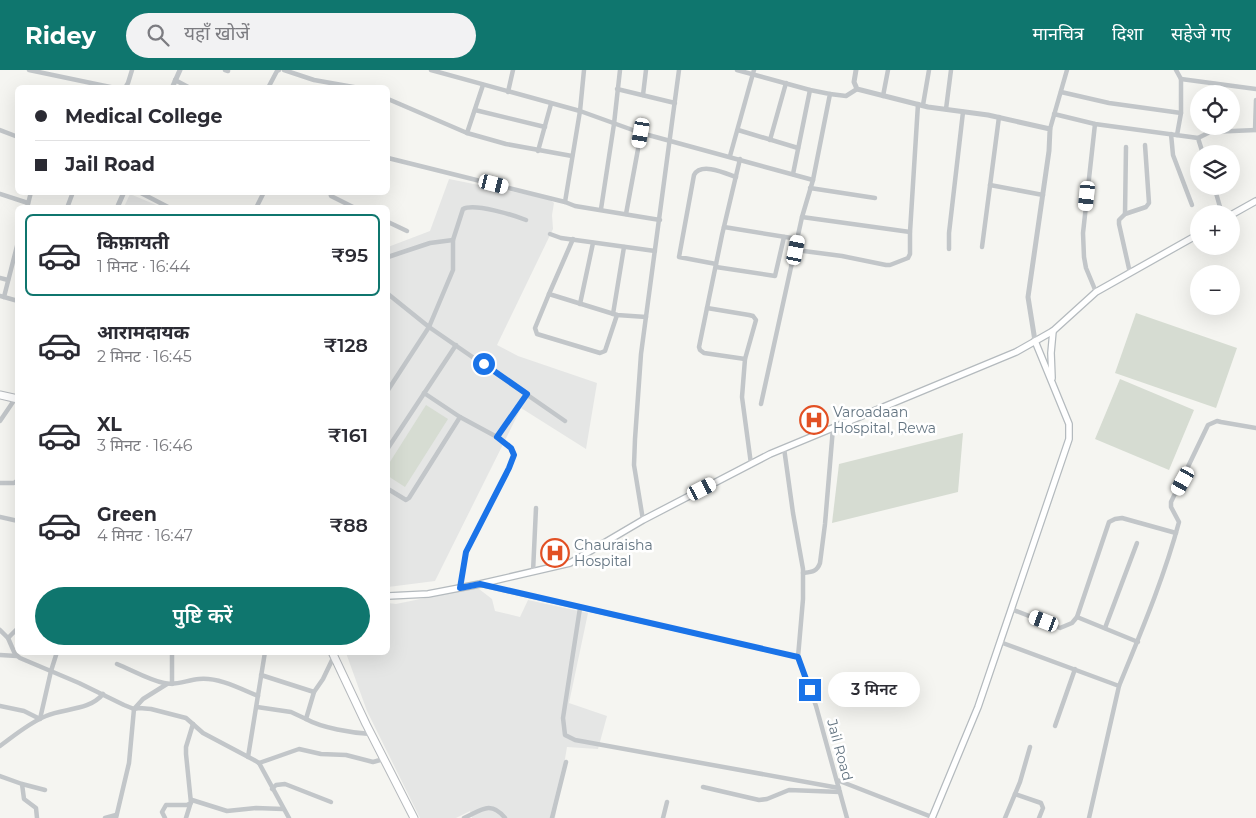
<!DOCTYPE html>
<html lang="hi">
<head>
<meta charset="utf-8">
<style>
	body { margin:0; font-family:Montserrat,"Noto Sans Devanagari",sans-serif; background:#f2f2f3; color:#2b2b33; height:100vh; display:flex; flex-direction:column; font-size:19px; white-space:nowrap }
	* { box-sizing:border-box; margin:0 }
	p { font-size:16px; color:#7c7c81 }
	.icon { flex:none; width:28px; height:28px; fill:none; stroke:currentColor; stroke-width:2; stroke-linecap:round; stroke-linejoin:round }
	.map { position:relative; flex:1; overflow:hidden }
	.details { position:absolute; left:15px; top:135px; width:375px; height:450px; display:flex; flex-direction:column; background:#fff; border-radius:8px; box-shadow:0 5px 20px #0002 }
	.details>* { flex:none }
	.guide { position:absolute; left:15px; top:15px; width:375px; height:110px; border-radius:8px; box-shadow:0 5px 20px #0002; display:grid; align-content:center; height:110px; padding:0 20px; background:#fff }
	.tools { position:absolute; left:1190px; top:15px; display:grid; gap:10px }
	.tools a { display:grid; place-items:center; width:50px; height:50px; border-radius:50%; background:#fff; box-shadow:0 5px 20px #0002; font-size:25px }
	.end { position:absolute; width:22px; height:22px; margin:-11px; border:6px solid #1a73e8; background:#fff; box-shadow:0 0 0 2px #fff }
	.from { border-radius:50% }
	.bubble { position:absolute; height:35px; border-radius:18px; background:#fff; box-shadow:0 5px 20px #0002; font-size:16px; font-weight:600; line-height:35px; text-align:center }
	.car { position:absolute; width:15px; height:30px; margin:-15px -8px; border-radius:6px; box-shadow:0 0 4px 1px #0007; background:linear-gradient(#fff 24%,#345 0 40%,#fff 0 76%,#345 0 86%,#fff 0) }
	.guide b { display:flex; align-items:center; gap:18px; height:48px; font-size:19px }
	.guide b+b { border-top:1px solid #e1e1e2 }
	.guide i { width:12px; height:12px; background:#2b2b33 }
	ul { padding:9px 0 0; list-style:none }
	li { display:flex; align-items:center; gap:15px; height:82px; margin:0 10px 8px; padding:0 10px; border:2px solid transparent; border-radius:8px }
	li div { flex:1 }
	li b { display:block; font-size:19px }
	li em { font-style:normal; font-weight:600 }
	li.on { border-color:#0f766e }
	li>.icon { width:45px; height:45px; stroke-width:1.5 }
	.action { display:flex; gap:10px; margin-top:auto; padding:10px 20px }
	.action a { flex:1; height:58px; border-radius:30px; background:#0f766e; color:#fff; font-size:20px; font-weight:600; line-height:58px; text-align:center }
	header { display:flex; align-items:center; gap:30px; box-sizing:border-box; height:70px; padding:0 25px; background:#0f766e; color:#fff }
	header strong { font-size:24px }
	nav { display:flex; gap:28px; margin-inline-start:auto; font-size:18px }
	.search { width:350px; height:45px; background:#f2f2f3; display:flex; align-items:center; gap:12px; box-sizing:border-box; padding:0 18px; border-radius:28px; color:#7c7c81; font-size:19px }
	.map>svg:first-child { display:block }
	.built { fill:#e5e6e5 }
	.green { fill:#d6dcd2 }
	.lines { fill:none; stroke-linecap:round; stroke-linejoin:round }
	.secondary-casing { stroke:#b4babe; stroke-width:8 }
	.primary-casing { stroke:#b5b9bd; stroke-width:9 }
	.minor { stroke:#c2c6c9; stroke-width:4.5 }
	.tertiary { stroke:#c2c6c9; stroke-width:5 }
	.secondary { stroke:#fff; stroke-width:5.5 }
	.primary { stroke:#fff; stroke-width:7 }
	.route { stroke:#1a73e8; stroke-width:6 }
	.labels { text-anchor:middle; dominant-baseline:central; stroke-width:5; stroke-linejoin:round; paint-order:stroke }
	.poi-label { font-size:14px; fill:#647582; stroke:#fff; text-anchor:start }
	.street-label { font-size:14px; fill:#647582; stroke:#fff }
</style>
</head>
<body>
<header>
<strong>Ridey</strong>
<div class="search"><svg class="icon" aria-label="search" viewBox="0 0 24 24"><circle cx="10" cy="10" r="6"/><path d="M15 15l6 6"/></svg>यहाँ खोजें</div>
<nav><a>मानचित्र</a><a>दिशा</a><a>सहेजे गए</a></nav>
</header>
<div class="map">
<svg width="1256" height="748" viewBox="0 0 1256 748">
	<rect width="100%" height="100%" fill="#f5f5f1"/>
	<!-- built -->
	<g class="built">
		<polygon points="449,109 549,129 554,133 552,145 553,159 497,275 518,286 597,313 586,379 521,338 435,511 388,517 388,177 430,161"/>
		<polygon points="130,124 161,137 124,137"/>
		<polygon points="469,519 479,519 492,529 495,541 520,547 528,530 588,543 569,633 607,646 598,679 567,677 555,748 472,748 470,741 456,748 420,748 367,641 346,583 388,582 388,533 396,534"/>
	</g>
	<!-- green -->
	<g class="green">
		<polygon points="1136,243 1237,278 1216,338 1115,303"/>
		<polygon points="1120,309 1194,340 1169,400 1095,369"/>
		<polygon points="426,335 448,349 405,417 388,406 388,395"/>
		<polygon points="963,363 958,422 832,453 839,394"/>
	</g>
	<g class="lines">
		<defs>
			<g id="secondary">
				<polyline points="1231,145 1256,131"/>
				<polyline points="1052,308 1051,283 1053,261"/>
				<polyline points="388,526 428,524 480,514 570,493 643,450 770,384 1016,282 1053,261 1096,222 1199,164"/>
				<polyline points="932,748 978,637 1069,369 1069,354 1035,271"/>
			</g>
			<g id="primary">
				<polyline points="0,325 18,329"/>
				<polyline points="332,582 366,654 414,748"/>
			</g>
		</defs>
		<!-- secondary casing -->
		<use href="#secondary" class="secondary-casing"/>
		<!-- primary casing -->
		<use href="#primary" class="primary-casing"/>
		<!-- minor -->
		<g class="minor">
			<polyline points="29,0 115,18"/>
			<polyline points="225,0 228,1"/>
			<polyline points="284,0 314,10 359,18"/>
			<polyline points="431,0 580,41 641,63 813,110 802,147 761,334"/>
			<polyline points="737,0 810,20 830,24 813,110"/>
			<polyline points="1176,0 1181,9 1181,43 1177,65"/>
			<polyline points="1181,9 1256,19"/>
			<polyline points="175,10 190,18"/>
			<polyline points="125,18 128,13 132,0"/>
			<polyline points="268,18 277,1 279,0"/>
			<polyline points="617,19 675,33"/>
			<polyline points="508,22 513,0"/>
			<polyline points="1061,22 1109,33 1181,43"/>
			<polyline points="830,24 846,26 857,19"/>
			<polyline points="1214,24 1215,14"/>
			<polyline points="643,25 646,0"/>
			<polyline points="883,26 888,0"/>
			<polyline points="388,29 467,63 483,15"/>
			<polyline points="923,35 929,0"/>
			<polyline points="946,39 951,0"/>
			<polyline points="475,40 545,57"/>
			<polyline points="1054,44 1095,54 1198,68 1203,84"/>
			<polyline points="1095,54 1083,163 1084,187 1086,198 1096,222"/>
			<polyline points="1050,59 1067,0"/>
			<polyline points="0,60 18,67"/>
			<polyline points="738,60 798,78"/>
			<polyline points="1255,60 1256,30"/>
			<polyline points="467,63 506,74 572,86"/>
			<polyline points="1171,64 1173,85 1192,135"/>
			<polyline points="1198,68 1210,62 1256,60"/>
			<polyline points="770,70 786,13"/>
			<polyline points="1126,77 1125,144 1119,150 1119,154 1130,203"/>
			<polyline points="538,81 551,34"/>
			<polyline points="730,86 754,0"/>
			<polyline points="388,88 565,132 575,136 660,150"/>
			<polyline points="740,89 722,165 699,277 700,280 704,283 745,289"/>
			<polyline points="793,104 810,20"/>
			<polyline points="990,115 1043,125"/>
			<polyline points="1214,116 1222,144"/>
			<polyline points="810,118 875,128"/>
			<polyline points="139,122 170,138"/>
			<polyline points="330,122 331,126 355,138"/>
			<polyline points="0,124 28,133"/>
			<polyline points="565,132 580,41 584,0"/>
			<polyline points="27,138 31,122"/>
			<polyline points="67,138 73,122"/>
			<polyline points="256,138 264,122"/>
			<polyline points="601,139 614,54 620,0"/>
			<polyline points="626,144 641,63"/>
			<polyline points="1125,144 1146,137 1149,133 1145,75"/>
			<polyline points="802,147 910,162"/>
			<polyline points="388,152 407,161"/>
			<polyline points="724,157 798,169"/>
			<polyline points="550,164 561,168 655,181"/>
			<polyline points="573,169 549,224 617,245 646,247"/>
			<polyline points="982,177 999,47"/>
			<polyline points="949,179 949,163 963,42"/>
			<polyline points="796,180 842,186 886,195 890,195 908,188 910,184 910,162 918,34"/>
			<polyline points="388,187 430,173 453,170"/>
			<path d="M716 194 679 187 694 105C701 92 725 103 736 107"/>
			<polyline points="716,197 775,206 784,167"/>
			<polyline points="0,208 8,210"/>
			<polyline points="388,224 429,257 565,351"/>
			<polyline points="549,224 535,258 537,264 600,283 605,281 617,245"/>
			<polyline points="0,226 18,231"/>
			<polyline points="4,227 18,172"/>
			<polyline points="580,234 593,173"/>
			<polyline points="707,238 749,245 753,246 756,250 745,289 742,327 751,394"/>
			<polyline points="613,244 624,177"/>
			<path d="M388 320 429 257 453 200V170L463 139C475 133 513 145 526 150"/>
			<polyline points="424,323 460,347 497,367 527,324"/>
			<polyline points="0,351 15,329"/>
			<polyline points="388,378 456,275"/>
			<polyline points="784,378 793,443 803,499 803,529 798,587"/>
			<polyline points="0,413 14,413 18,410"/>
			<polyline points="388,419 406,430 409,428 460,347"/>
			<polyline points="0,447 18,451"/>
			<polyline points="643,450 634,395 635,369 641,284 679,0"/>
			<polyline points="533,502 536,438"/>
			<path d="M803 503C811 502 817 502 820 493L825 454 833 358"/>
			<polyline points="481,515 798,587 816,636 847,748"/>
			<polyline points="460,518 466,482 509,398 514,385 511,378 497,367"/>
			<polyline points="580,538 563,648 565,665 575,670 839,718"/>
			<polyline points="1011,539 1060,558 1072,553 1077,547 1109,452 1115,449 1122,448 1176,463"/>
			<polyline points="1077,547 1138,572"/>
			<polyline points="1105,558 1137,473"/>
			<polyline points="0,560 8,568 15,584 20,588 79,613 124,635 134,639 139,638 151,639 186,648 203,663 254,690 259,693 289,748"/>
			<polyline points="8,568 18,558"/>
			<polyline points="1000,572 1119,616 1089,748"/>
			<polyline points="0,585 17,586"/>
			<path d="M117 594C132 600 149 610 164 613 176 616 187 610 199 609 219 607 241 619 258 626"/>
			<polyline points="261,605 314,622"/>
			<polyline points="172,614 172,582"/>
			<path d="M1119 616C1141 562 1164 508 1179 452L1171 437V432L1208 355 1217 351 1221 352 1256 358"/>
			<polyline points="0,636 24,641 40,649 51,601 57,582"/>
			<polyline points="257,637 291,642 306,649 314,622 323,609 334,586"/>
			<path d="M306 649C322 658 352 663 371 664"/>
			<polyline points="1055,656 1075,599"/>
			<path d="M0 676C15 665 29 653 46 646 64 638 89 641 103 624"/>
			<polyline points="248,687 265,582"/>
			<polyline points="259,693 299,679 321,684 346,685 373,692 384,689"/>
			<polyline points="0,706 22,714 45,720"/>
			<polyline points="837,710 932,747"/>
			<polyline points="22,714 24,729 36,738 37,748"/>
			<polyline points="703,717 759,730 767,729 789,720 840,722"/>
			<polyline points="272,719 276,715 285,714 331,732"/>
			<polyline points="1015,724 1041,733 1043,738 1039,748"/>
			<polyline points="192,730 227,741 256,738 283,739"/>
			<polyline points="105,748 116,745"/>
			<polyline points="116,748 129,693 134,639 143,629 167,614"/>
			<polyline points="165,748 162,742 166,735 187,735 191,733 186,684 186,677 193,654"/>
			<polyline points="186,748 190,735"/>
			<path d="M464 748C481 740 491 730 505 748"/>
			<polyline points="552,748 566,692"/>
			<polyline points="663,748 667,732"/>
			<polyline points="1005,748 1020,712 1030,677"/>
		</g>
		<!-- tertiary -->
		<g class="tertiary">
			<polyline points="856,0 854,12 857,19 928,37 988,45 1050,59 1049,81 1028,227 1035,271"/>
			<polyline points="172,18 180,0"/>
			<polyline points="117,138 124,122"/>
		</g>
		<!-- secondary -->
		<use href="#secondary" class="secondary"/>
		<!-- primary -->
		<use href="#primary" class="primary"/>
	</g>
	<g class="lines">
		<!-- route -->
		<polyline class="route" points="484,294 527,324 497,367 511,378 514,385 509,398 466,482 460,518 480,514 798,587 810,620"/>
	</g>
	<!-- icons -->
	<defs>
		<symbol id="hospital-ring" viewBox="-11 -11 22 22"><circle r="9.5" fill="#fff" stroke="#e25024" stroke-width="1.5"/><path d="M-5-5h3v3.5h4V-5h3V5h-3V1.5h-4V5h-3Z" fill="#e25024"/></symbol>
	</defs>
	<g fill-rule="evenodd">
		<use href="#hospital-ring" x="798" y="334" width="32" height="32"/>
		<use href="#hospital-ring" x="539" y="467" width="32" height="32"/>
	</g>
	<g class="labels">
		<!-- poi labels -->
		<g class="poi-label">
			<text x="833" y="342">Varoadaan<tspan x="833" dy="16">Hospital, Rewa</tspan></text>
			<text x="574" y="475">Chauraisha<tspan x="574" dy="16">Hospital</tspan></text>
		</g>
		<!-- street labels -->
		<g class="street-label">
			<text transform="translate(840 680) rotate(75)">Jail Road</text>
		</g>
	</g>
</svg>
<div class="tools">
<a><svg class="icon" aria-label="locate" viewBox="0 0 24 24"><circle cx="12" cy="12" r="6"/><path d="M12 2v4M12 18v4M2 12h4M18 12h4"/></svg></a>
<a><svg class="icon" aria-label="layers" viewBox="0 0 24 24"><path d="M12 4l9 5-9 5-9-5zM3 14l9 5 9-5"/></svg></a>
<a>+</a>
<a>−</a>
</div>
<i class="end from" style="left:484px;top:294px"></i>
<i class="end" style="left:810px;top:620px"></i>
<div class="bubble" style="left:828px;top:602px;width:92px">3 मिनट</div>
<i class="car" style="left:641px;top:63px;rotate:190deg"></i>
<i class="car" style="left:494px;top:114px;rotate:104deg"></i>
<i class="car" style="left:1087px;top:126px;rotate:186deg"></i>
<i class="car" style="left:796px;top:180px;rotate:11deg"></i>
<i class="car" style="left:1183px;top:411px;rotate:209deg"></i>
<i class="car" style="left:702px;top:419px;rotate:63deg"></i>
<i class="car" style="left:1044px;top:551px;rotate:291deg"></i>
<div class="guide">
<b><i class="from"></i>Medical College</b>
<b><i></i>Jail Road</b>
</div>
<section class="details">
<ul>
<li class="on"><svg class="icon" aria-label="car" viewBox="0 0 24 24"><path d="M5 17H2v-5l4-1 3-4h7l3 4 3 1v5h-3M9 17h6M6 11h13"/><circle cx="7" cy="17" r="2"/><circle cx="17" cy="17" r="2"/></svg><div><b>किफ़ायती</b><p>1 मिनट · 16:44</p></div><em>₹95</em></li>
<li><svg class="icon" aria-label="car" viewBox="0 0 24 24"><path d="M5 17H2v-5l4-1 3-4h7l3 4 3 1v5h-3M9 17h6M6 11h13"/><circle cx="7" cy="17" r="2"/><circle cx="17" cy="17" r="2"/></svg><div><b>आरामदायक</b><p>2 मिनट · 16:45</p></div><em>₹128</em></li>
<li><svg class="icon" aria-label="car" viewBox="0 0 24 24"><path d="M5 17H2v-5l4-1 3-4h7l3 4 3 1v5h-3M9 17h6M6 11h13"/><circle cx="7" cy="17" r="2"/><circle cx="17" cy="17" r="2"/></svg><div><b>XL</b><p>3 मिनट · 16:46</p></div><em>₹161</em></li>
<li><svg class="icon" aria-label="car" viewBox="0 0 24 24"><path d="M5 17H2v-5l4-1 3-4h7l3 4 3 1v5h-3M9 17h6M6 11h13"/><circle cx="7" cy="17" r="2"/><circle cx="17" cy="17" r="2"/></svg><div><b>Green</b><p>4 मिनट · 16:47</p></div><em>₹88</em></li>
</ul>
<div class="action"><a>पुष्टि करें</a></div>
</section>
</div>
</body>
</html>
